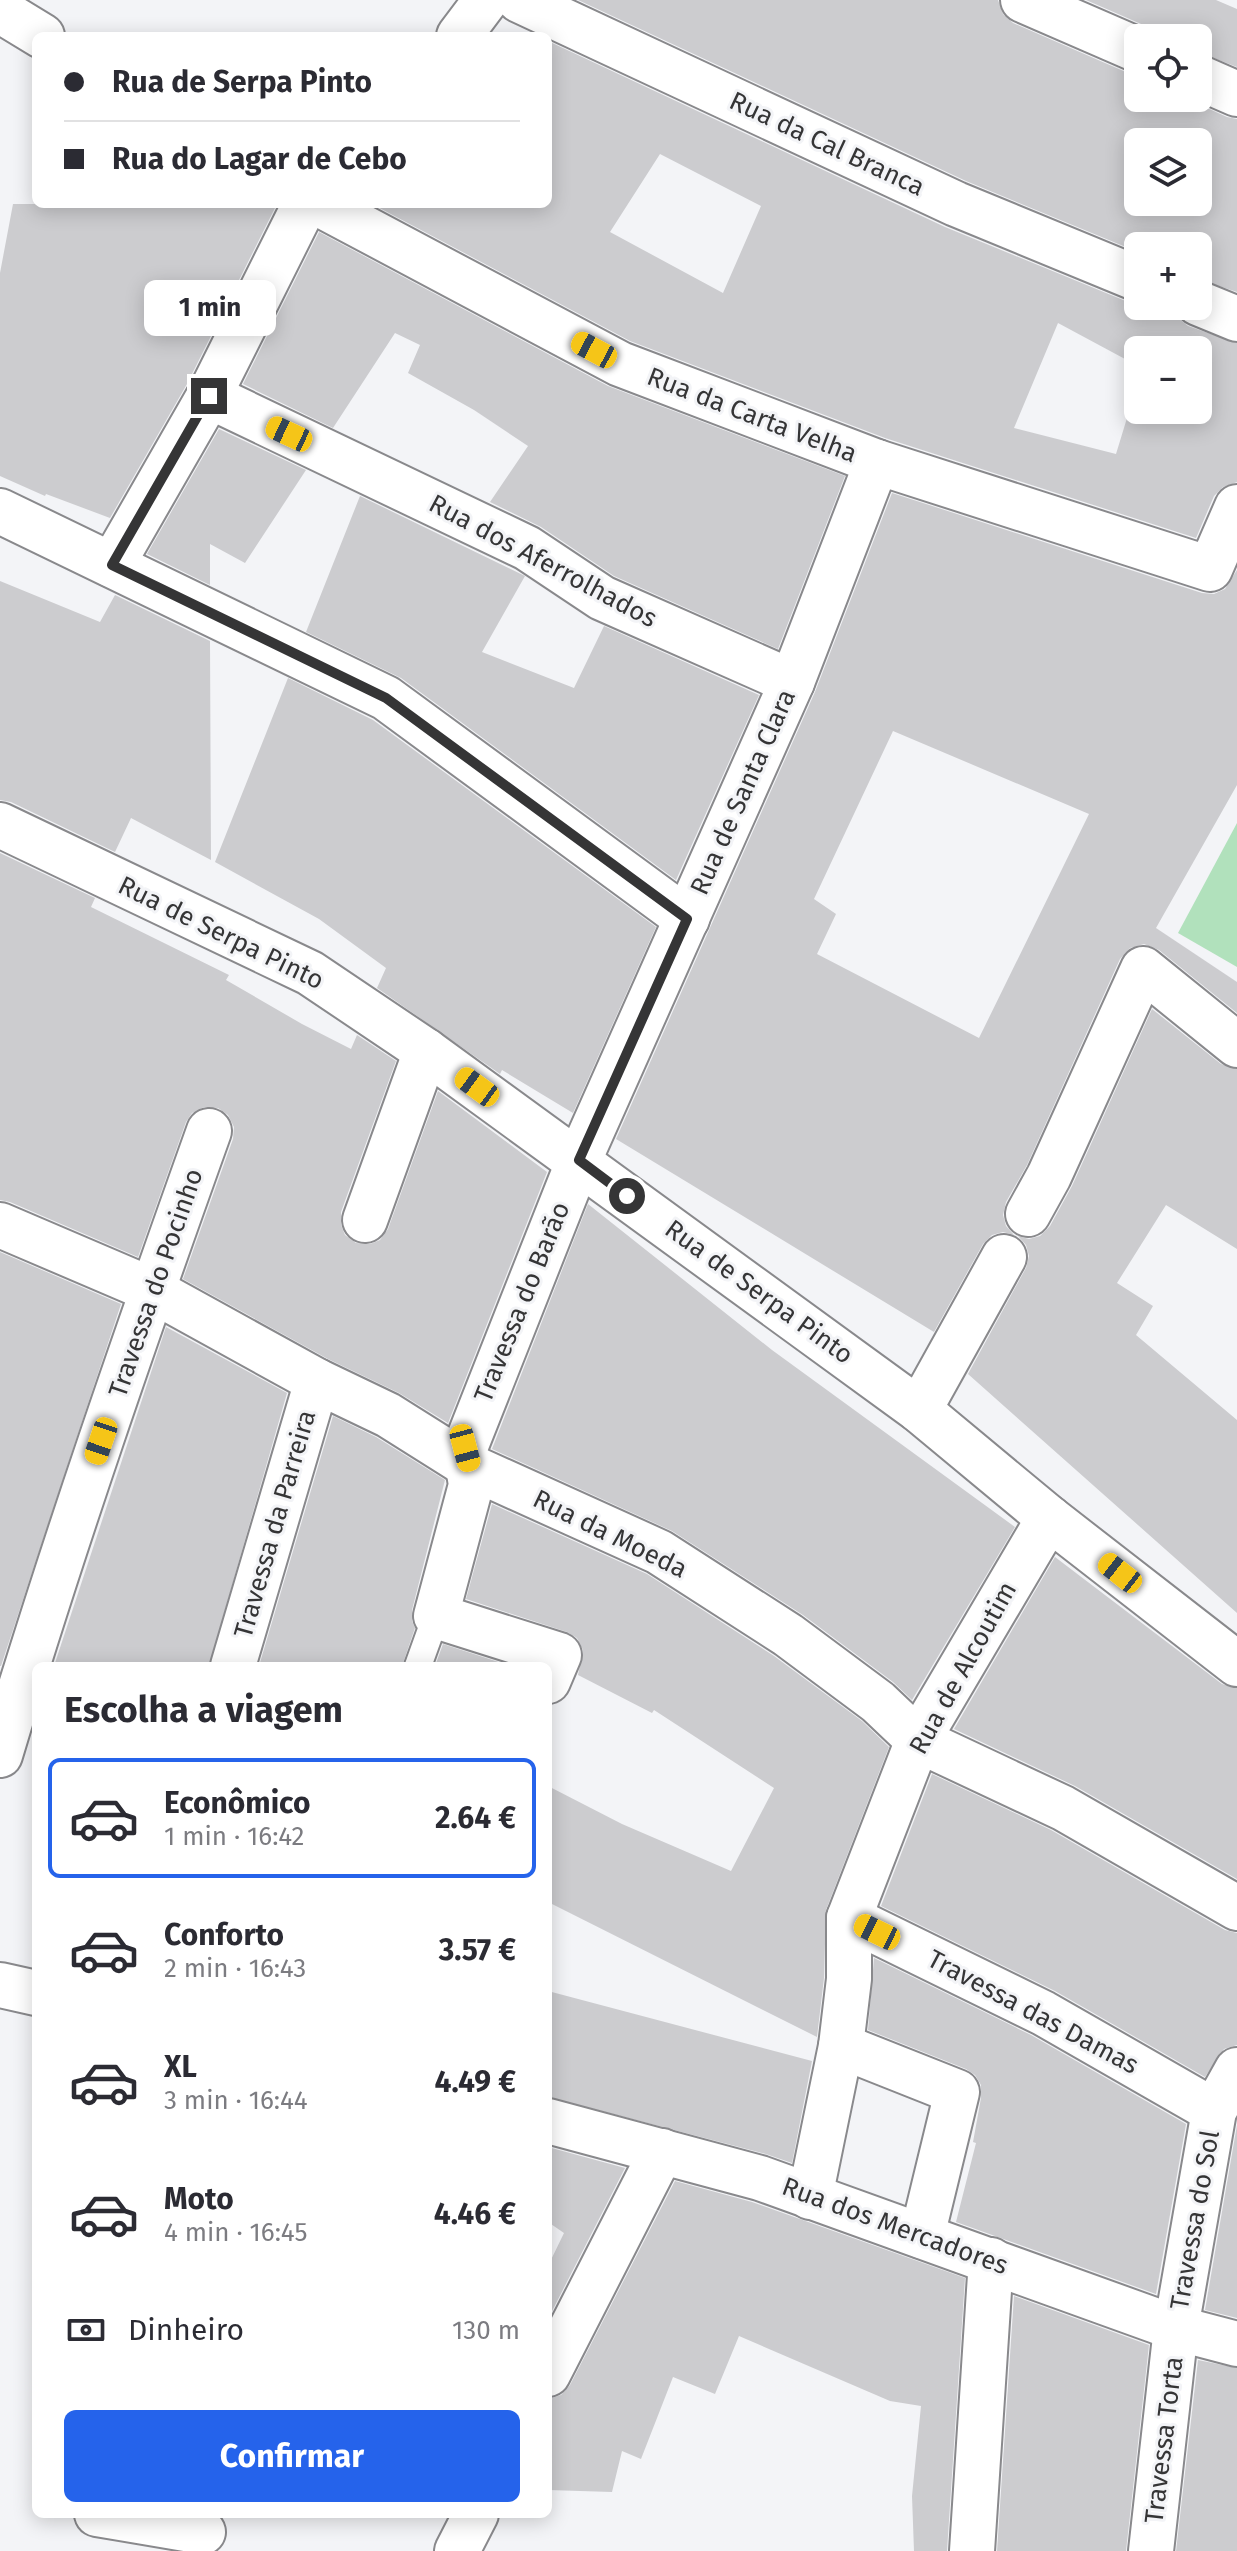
<!DOCTYPE html>
<html lang="pt">
<head>
<meta charset="utf-8">
<style>
	body { margin:0; font-family:"Fira Sans",sans-serif; background:#f2f2f3; color:#2b2b33; height:100vh; display:flex; flex-direction:column; font-size:30px; white-space:nowrap }
	* { box-sizing:border-box; margin:0 }
	p { font-size:26px; color:#7c7c81 }
	.icon { flex:none; width:44px; height:44px; fill:none; stroke:currentColor; stroke-width:2; stroke-linecap:round; stroke-linejoin:round }
	.map { position:relative; flex:1; overflow:hidden }
	.panel { position:absolute; left:32px; top:1662px; width:520px; height:856px; display:flex; flex-direction:column; background:#fff; border-radius:12px; box-shadow:0 4px 20px #0003 }
	.panel>* { flex:none }
	.guide { position:absolute; left:32px; top:32px; width:520px; height:176px; border-radius:12px; box-shadow:0 4px 20px #0003; display:grid; align-content:center; height:176px; padding:0 32px; background:#fff }
	.tools { position:absolute; left:1124px; top:24px; display:grid; gap:16px }
	.tools a { display:grid; place-items:center; width:88px; height:88px; border-radius:12px; background:#fff; box-shadow:0 4px 20px #0003; font-size:40px }
	.end { position:absolute; width:36px; height:36px; margin:-18px; border:10px solid #353536; background:#fff; box-shadow:0 0 0 4px #fff }
	.from { border-radius:50% }
	.bubble { position:absolute; height:56px; border-radius:12px; background:#fff; box-shadow:0 4px 20px #0003; font-size:26px; font-weight:700; line-height:56px; text-align:center }
	.car { position:absolute; width:24px; height:48px; margin:-24px -12px; border-radius:10px; box-shadow:0 0 6px 2px #0007; background:linear-gradient(#f5c518 24%,#345 0 40%,#f5c518 0 76%,#345 0 86%,#f5c518 0) }
	.guide b { display:flex; align-items:center; gap:28px; height:76px; font-size:30px }
	.guide b+b { border-top:2px solid #e1e1e2 }
	.guide i { width:20px; height:20px; background:#2b2b33 }
	ul { padding:0; list-style:none }
	li { display:flex; align-items:center; gap:24px; height:120px; margin:0 16px 12px; padding:0 16px; border:4px solid transparent; border-radius:12px }
	li div { flex:1 }
	li b { display:block; font-size:30px }
	li em { font-style:normal; font-weight:700 }
	li.on { border-color:#2563eb }
	li>.icon { width:72px; height:72px; stroke-width:1.5 }
	h2 { padding:0 32px; font-size:36px; line-height:96px }
	.pay { display:flex; align-items:center; gap:20px; height:88px; padding:0 32px; font-size:30px }
	.pay p { margin-inline-start:auto }
	.cta { display:flex; gap:16px; margin-top:auto; padding:16px 32px }
	.cta a { flex:1; height:92px; border-radius:12px; background:#2563eb; color:#fff; font-size:32px; font-weight:700; line-height:92px; text-align:center }
	.map>svg:first-child { display:block }
	.green { fill:#b1e1bc }
	.building { fill:#cccccf; fill-rule:evenodd }
	.lines { fill:none; stroke-linecap:round; stroke-linejoin:round }
	.lane-casing { stroke:#89898c; stroke-width:30 }
	.street-casing { stroke:#89898c; stroke-width:48 }
	.lane { stroke:#fff; stroke-width:26 }
	.street { stroke:#fff; stroke-width:44 }
	.route { stroke:#353536; stroke-width:10 }
	.labels { text-anchor:middle; dominant-baseline:central; stroke-width:6; stroke-linejoin:round; paint-order:stroke }
	.street-label { font-size:26px; fill:#353536; stroke:#f3f4f7 }
</style>
</head>
<body>
<div class="map">
<svg width="1237" height="2551" viewBox="0 0 1237 2551">
	<rect width="100%" height="100%" fill="#f3f4f7"/>
	<!-- green -->
	<polygon class="green" points="1237,823 1237,967 1178,933"/>
	<!-- building -->
	<g class="building">
		<path d="M578 0H998L1003 14 1013 23 1128 73 1138 75V98H1185L1227 117 1237 119V292L1198 279V246H1138V252L966 181ZM1138 142H1198V202H1138Z"/>
		<polygon points="1086,0 1216,0 1237,9 1237,67 1198,52 1198,38 1159,38 1148,27"/>
		<path d="M548 41 945 227 1128 302 1138 303V306H1173L1178 318 1188 326 1237 343V482L1223 487 1214 496 1196 538 885 438 630 341 372 204H548ZM660 154 761 206 723 293 610 232ZM1058 323 1138 366V350H1198V410H1138V382L1116 454 1014 428Z"/>
		<polygon points="13,204 277,204 187,384 110,518 46,494 45,496 0,476 0,273"/>
		<polygon points="319,232 608,386 845,476 778,649 614,576 541,527 490,502 528,446 474,410 408,373 420,345 395,333 333,428 243,384"/>
		<polygon points="219,429 306,470 245,563 210,544 210,585 147,554"/>
		<path d="M892 493 1202 593 1214 594 1225 589 1237 570V785L1156 928 1237 982V1013L1159 950 1144 944 1130 948 1120 959 1027 1165 1006 1202 1003 1215 1006 1226 1014 1235 1003 1232 992 1235 983 1244 934 1332 616 1139 815 692ZM893 731 1089 814 979 1038 817 954 836 914 814 899Z"/>
		<polygon points="360,496 525,576 482,652 574,688 604,626 759,695 676,880 401,678 306,632"/>
		<polygon points="0,581 100,622 115,595 210,641 211,860 131,818 115,852 11,802 0,800"/>
		<polygon points="288,678 373,720 656,927 573,1113 502,1070 500,1074 377,988 386,968 319,919 215,862"/>
		<polygon points="0,853 95,898 91,907 229,975 226,980 302,1024 351,1049 357,1035 396,1061 341,1212 341,1225 345,1235 356,1243 370,1244 380,1240 388,1229 438,1091 547,1172 448,1423 399,1393 328,1359 183,1279 233,1139 234,1127 228,1115 218,1108 204,1107 192,1113 186,1122 138,1257 10,1202 0,1200"/>
		<polygon points="1152,1009 1221,1064 1237,1069 1237,1249 1166,1205 1117,1283 1153,1306 1136,1335 1237,1420 1237,1613 968,1374 1026,1268 1029,1256 1026,1245 1018,1236 1029,1239 1040,1236 1050,1226 1072,1186"/>
		<polygon points="588,1204 772,1350 1015,1527 912,1700 893,1682 803,1615 672,1531 492,1449"/>
		<polygon points="0,1252 121,1304 1,1666 0,1666"/>
		<polygon points="166,1327 287,1393 209,1666 54,1666"/>
		<polygon points="333,1416 376,1437 445,1480 412,1610 412,1621 415,1628 402,1666 259,1666"/>
		<polygon points="492,1504 647,1574 774,1656 862,1721 889,1747 826,1910 824,1978 817,2037 548,1902 548,1786 622,1824 731,1871 774,1788 654,1710 652,1713 578,1675 583,1650 577,1638 567,1632 466,1599"/>
		<polygon points="1055,1557 1222,1684 1237,1688 1237,1879 1075,1786 954,1729"/>
		<polygon points="443,1644 511,1666 435,1666"/>
		<polygon points="932,1774 1051,1830 1225,1930 1237,1933 1237,2045 1224,2049 1205,2077 1055,1991 881,1906"/>
		<polygon points="874,1958 1031,2035 1186,2124 1156,2294 956,2222 976,2143 973,2142 981,2098 981,2085 975,2075 966,2069 868,2030"/>
		<polygon points="548,1991 812,2061 792,2163 766,2154 548,2097"/>
		<polygon points="1237,2125 1237,2318 1205,2310"/>
		<polygon points="548,2147 625,2168 548,2319 548,2266 564,2233 548,2222"/>
		<polygon points="675,2181 752,2202 965,2278 947,2551 914,2551 912,2496 921,2406 890,2401 739,2336 715,2394 673,2377 641,2459 622,2451 612,2492 548,2490 548,2399 561,2395 570,2385"/>
		<polygon points="1014,2296 1149,2345 1126,2551 997,2551"/>
		<polygon points="1198,2360 1237,2368 1237,2551 1176,2551"/>
	</g>
	<g class="lines">
		<defs>
			<polyline id="lane" points="418,1666 436,1616"/>
			<g id="street">
				<polyline points="519,0 956,204 1138,279"/>
				<polyline points="1023,0 1138,50"/>
				<polyline points="1,11 42,36"/>
				<polyline points="459,36 486,0"/>
				<polyline points="1198,77 1237,94"/>
				<polyline points="319,204 620,364 877,462 1210,569 1237,507"/>
				<polyline points="1198,303 1237,319"/>
				<polyline points="209,396 527,548 602,598 792,682"/>
				<polyline points="0,511 386,698 687,919"/>
				<polyline points="112,565 209,396 305,204"/>
				<polyline points="0,825 310,973 426,1051 919,1410 1049,1518 1237,1664"/>
				<polyline points="1028,1214 1049,1176 1143,969 1237,1045"/>
				<polyline points="365,1220 426,1051"/>
				<polyline points="0,1225 152,1290 317,1381 388,1415 469,1466 659,1552 788,1635 878,1702 918,1740 1063,1808 1237,1908"/>
				<polyline points="919,1410 1004,1257"/>
				<polyline points="233,1666 317,1381"/>
				<polyline points="548,1681 559,1655 436,1616 471,1485 465,1448 579,1160 792,682 877,462"/>
				<path d="M0 1755C63 1545 135 1338 209 1131"/>
				<polyline points="849,1918 1043,2013 1214,2111"/>
				<polyline points="0,1985 36,1993"/>
				<polyline points="841,2046 957,2092 922,2236"/>
				<polyline points="548,2121 760,2178 1176,2328 1237,2344"/>
				<polyline points="810,2197 841,2046 849,1979 849,1918 918,1740 1049,1518"/>
				<polyline points="548,2374 662,2151"/>
				<polyline points="97,2514 203,2532"/>
				<polyline points="457,2551 476,2514"/>
				<polyline points="972,2551 991,2260"/>
				<polyline points="1151,2551 1176,2328 1214,2111 1237,2070"/>
			</g>
		</defs>
		<!-- lane casing -->
		<use href="#lane" class="lane-casing"/>
		<!-- street casing -->
		<use href="#street" class="street-casing"/>
		<!-- lane -->
		<use href="#lane" class="lane"/>
		<!-- street -->
		<use href="#street" class="street"/>
	</g>
	<g class="lines">
		<!-- route -->
		<polyline class="route" points="209,396 112,565 386,698 687,919 579,1160 627,1196"/>
	</g>
	<g class="labels">
		<!-- street labels -->
		<g class="street-label">
			<text transform="translate(827 144) rotate(25)">Rua da Cal Branca</text>
			<text transform="translate(752 415) rotate(21)">Rua da Carta Velha</text>
			<text transform="translate(543 561) rotate(28)">Rua dos Aferrolhados</text>
			<text transform="translate(743 792) rotate(-66)">Rua de Santa Clara</text>
			<text transform="translate(221 933) rotate(26)">Rua de Serpa Pinto</text>
			<text transform="translate(156 1283) rotate(-71)">Travessa do Pocinho</text>
			<text transform="translate(759 1292) rotate(36)">Rua de Serpa Pinto</text>
			<text transform="translate(522 1302) rotate(-68)">Travessa do Barão</text>
			<text transform="translate(275 1524) rotate(-74)">Travessa da Parreira</text>
			<text transform="translate(610 1534) rotate(26)">Rua da Moeda</text>
			<text transform="translate(963 1668) rotate(-61)">Rua de Alcoutim</text>
			<text transform="translate(1033 2012) rotate(28)">Travessa das Damas</text>
			<text transform="translate(1195 2220) rotate(-80)">Travessa do Sol</text>
			<text transform="translate(895 2226) rotate(20)">Rua dos Mercadores</text>
			<text transform="translate(1164 2440) rotate(-83)">Travessa Torta</text>
		</g>
	</g>
</svg>
<div class="tools">
<a><svg class="icon" aria-label="locate" viewBox="0 0 24 24"><circle cx="12" cy="12" r="6"/><path d="M12 2v4M12 18v4M2 12h4M18 12h4"/></svg></a>
<a><svg class="icon" aria-label="layers" viewBox="0 0 24 24"><path d="M12 4l9 5-9 5-9-5zM3 14l9 5 9-5"/></svg></a>
<a>+</a>
<a>−</a>
</div>
<i class="end from" style="left:627px;top:1196px"></i>
<i class="end" style="left:209px;top:396px"></i>
<div class="bubble" style="left:144px;top:280px;width:132px">1 min</div>
<i class="car" style="left:594px;top:350px;rotate:298deg"></i>
<i class="car" style="left:289px;top:434px;rotate:295deg"></i>
<i class="car" style="left:477px;top:1087px;rotate:306deg"></i>
<i class="car" style="left:101px;top:1441px;rotate:199deg"></i>
<i class="car" style="left:465px;top:1448px;rotate:165deg"></i>
<i class="car" style="left:1120px;top:1573px;rotate:308deg"></i>
<i class="car" style="left:877px;top:1932px;rotate:296deg"></i>
<div class="guide">
<b><i class="from"></i>Rua de Serpa Pinto</b>
<b><i></i>Rua do Lagar de Cebo</b>
</div>
<section class="panel">
<h2>Escolha a viagem</h2>
<ul>
<li class="on"><svg class="icon" aria-label="car" viewBox="0 0 24 24"><path d="M5 17H2v-5l4-1 3-4h7l3 4 3 1v5h-3M9 17h6M6 11h13"/><circle cx="7" cy="17" r="2"/><circle cx="17" cy="17" r="2"/></svg><div><b>Econômico</b><p>1 min · 16:42</p></div><em>2.64 €</em></li>
<li><svg class="icon" aria-label="car" viewBox="0 0 24 24"><path d="M5 17H2v-5l4-1 3-4h7l3 4 3 1v5h-3M9 17h6M6 11h13"/><circle cx="7" cy="17" r="2"/><circle cx="17" cy="17" r="2"/></svg><div><b>Conforto</b><p>2 min · 16:43</p></div><em>3.57 €</em></li>
<li><svg class="icon" aria-label="car" viewBox="0 0 24 24"><path d="M5 17H2v-5l4-1 3-4h7l3 4 3 1v5h-3M9 17h6M6 11h13"/><circle cx="7" cy="17" r="2"/><circle cx="17" cy="17" r="2"/></svg><div><b>XL</b><p>3 min · 16:44</p></div><em>4.49 €</em></li>
<li><svg class="icon" aria-label="car" viewBox="0 0 24 24"><path d="M5 17H2v-5l4-1 3-4h7l3 4 3 1v5h-3M9 17h6M6 11h13"/><circle cx="7" cy="17" r="2"/><circle cx="17" cy="17" r="2"/></svg><div><b>Moto</b><p>4 min · 16:45</p></div><em>4.46 €</em></li>
</ul>
<div class="pay"><svg class="icon" aria-label="cash" viewBox="0 0 24 24"><path d="M3 7h18v10H3z"/><circle cx="12" cy="12" r="2"/></svg>Dinheiro<p>130 m</p></div>
<div class="cta"><a>Confirmar</a></div>
</section>
</div>
</body>
</html>
